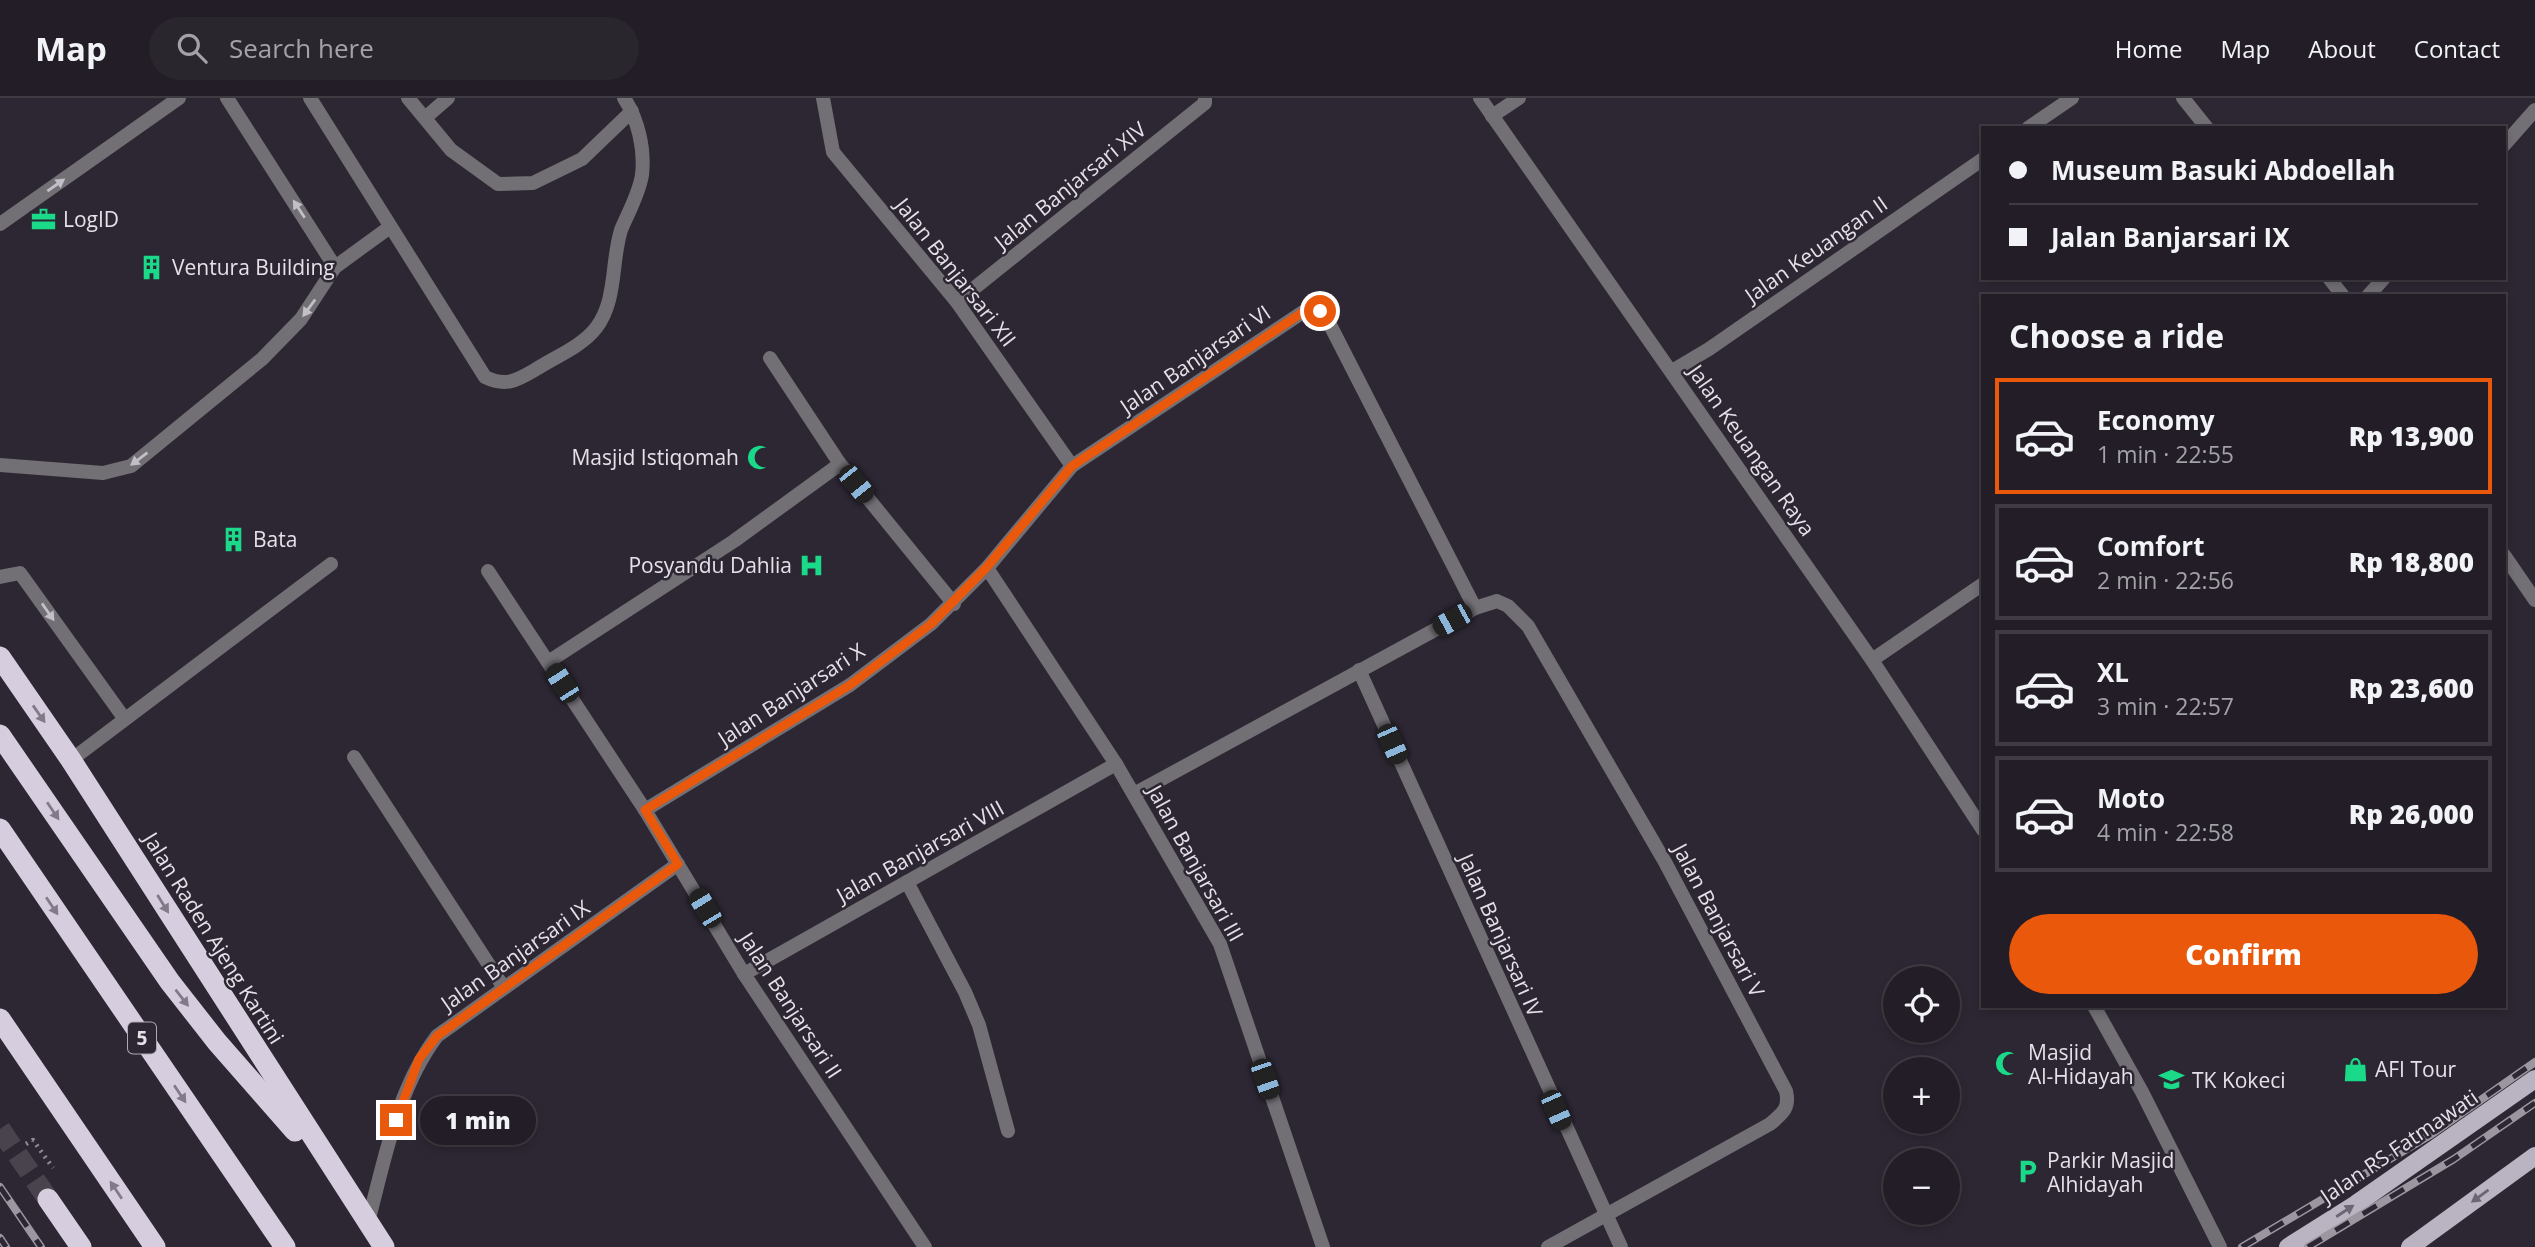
<!DOCTYPE html>
<html lang="en">
<head>
<meta charset="utf-8">
<style>
	body { margin:0; font-family:"Open Sans",sans-serif; background:#2a262e; color:#f1f3f6; height:100vh; display:flex; flex-direction:column; font-size:26px; white-space:nowrap }
	* { box-sizing:border-box; margin:0 }
	p { font-size:23px; color:#a2a2a7 }
	.icon { flex:none; width:38px; height:38px; fill:none; stroke:currentColor; stroke-width:2; stroke-linecap:round; stroke-linejoin:round }
	.map { position:relative; flex:1; overflow:hidden }
	.details { position:absolute; left:1981px; top:196px; width:525px; height:714px; display:flex; flex-direction:column; background:#221d26; border-radius:0px; box-shadow:0 4px 10px #0003,0 0 0 2px #3f3b43 }
	.details>* { flex:none }
	.guide { position:absolute; left:1981px; top:28px; width:525px; height:154px; border-radius:0px; box-shadow:0 4px 10px #0003,0 0 0 2px #3f3b43; display:grid; align-content:center; height:154px; padding:0 28px; background:#221d26 }
	.tools { position:absolute; left:1883px; top:868px; display:grid; gap:14px }
	.tools a { display:grid; place-items:center; width:77px; height:77px; border-radius:50%; background:#221d26; box-shadow:0 4px 10px #0003,0 0 0 2px #3f3b43; font-size:35px }
	.end { position:absolute; width:32px; height:32px; margin:-16px; border:9px solid #ea580c; background:#fff; box-shadow:0 0 0 4px #fff }
	.from { border-radius:50% }
	.bubble { position:absolute; height:49px; border-radius:24px; background:#221d26; box-shadow:0 4px 10px #0003,0 0 0 2px #3f3b43; font-size:23px; font-weight:800; line-height:49px; text-align:center }
	.car { position:absolute; width:21px; height:42px; margin:-21px -10px; border-radius:9px; box-shadow:0 0 5px 2px #0007; background:linear-gradient(#222 24%,#8ab4d8 0 40%,#222 0 76%,#8ab4d8 0 86%,#222 0) }
	.guide b { display:flex; align-items:center; gap:24px; height:66px; font-size:26px }
	.guide b+b { border-top:2px solid #3f3b43 }
	.guide i { width:18px; height:18px; background:#f1f3f6 }
	ul { padding:0; list-style:none }
	li { display:flex; align-items:center; gap:21px; height:116px; margin:0 14px 10px; padding:0 14px; border:4px solid #3f3b43; border-radius:0px }
	li div { flex:1 }
	li b { display:block; font-size:26px }
	li em { font-style:normal; font-weight:800 }
	li.active { border-color:#ea580c }
	li>.icon { width:63px; height:63px; stroke-width:1.5 }
	h2 { padding:0 28px; font-size:32px; line-height:84px }
	.button { display:flex; gap:14px; margin-top:auto; padding:14px 28px }
	.button a { flex:1; height:80px; border-radius:42px; background:#ea580c; color:#fff; font-size:28px; font-weight:800; line-height:80px; text-align:center }
	header { display:flex; align-items:center; gap:42px; box-sizing:border-box; height:98px; padding:0 35px; background:#221d26; border-bottom:2px solid #3f3b43 }
	header strong { font-size:33px }
	nav { display:flex; gap:38px; margin-inline-start:auto; font-size:24px }
	.search { width:490px; height:63px; background:#2a262e; display:flex; align-items:center; gap:18px; box-sizing:border-box; padding:0 24px; border-radius:38px; color:#a2a2a7; font-size:26px }
	.map>svg:first-child { display:block }
	.lines { fill:none; stroke-linecap:round; stroke-linejoin:round }
	.highway-tunnel { stroke:#49434e; stroke-width:21; stroke-dasharray:21 10; stroke-linecap:butt }
	.path { stroke:#8f8a94; stroke-width:4.5; stroke-dasharray:2 5; stroke-linecap:butt }
	.lane { stroke:#726f75; stroke-width:14 }
	.street { stroke:#726f75; stroke-width:14 }
	.primary { stroke:#bab3c1; stroke-width:18 }
	.highway { stroke:#d6cede; stroke-width:21 }
	.rail-casing { stroke:#9b96a0; stroke-width:8 }
	.rail { stroke:#2d2733; stroke-width:5; stroke-dasharray:16; stroke-linecap:butt }
	.oneway { fill:#c2bfc6 }
	.oneway2 { fill:#827a88 }
	.oneway3 { fill:#6c6673 }
	.route { stroke:#ea580c; stroke-width:9 }
	.labels { text-anchor:middle; dominant-baseline:central; stroke-width:5; stroke-linejoin:round; paint-order:stroke }
	.shield { fill:#2d2733; stroke:#aea9b2; stroke-width:2 }
	.shield-label { font-size:19px; font-weight:bold; fill:#e5e1e9 }
	.street-label { font-size:21px; fill:#e5e1e9; stroke:#2d2733 }
	.poi-label { font-size:21px; fill:#e5e1e9; stroke:#2d2733; text-anchor:start }
</style>
</head>
<body>
<header>
<strong>Map</strong>
<div class="search"><svg class="icon" aria-label="search" viewBox="0 0 24 24"><circle cx="10" cy="10" r="6"/><path d="M15 15l6 6"/></svg>Search here</div>
<nav><a>Home</a><a>Map</a><a>About</a><a>Contact</a></nav>
</header>
<div class="map">
<svg width="2535" height="1149" viewBox="0 0 2535 1149">
	<rect width="100%" height="100%" fill="#2d2733"/>
	<g class="lines">
		<!-- highway-tunnel -->
		<polyline class="highway-tunnel" points="0,1031 48,1101"/>
		<!-- path -->
		<polyline class="path" points="26,1046 33,1042 53,1070"/>
		<!-- lane -->
		<g class="lane">
			<polyline points="227,0 335,169"/>
			<path d="M310 0 485 279C507 290 519 281 538 270 557 258 582 248 596 230 617 203 611 164 621 132 628 115 639 96 642 77 645 51 638 21 624 0"/>
			<polyline points="408,0 451,52 498,86 533,85 582,61 632,13"/>
			<polyline points="425,20 448,0"/>
			<polyline points="0,126 179,0"/>
			<polyline points="0,367 103,375 131,368 262,261 301,221 335,169 390,129"/>
			<polyline points="0,479 20,475 124,620"/>
			<polyline points="71,662 331,466"/>
		</g>
		<!-- street -->
		<g class="street">
			<polyline points="823,0 833,54 957,204 1072,368"/>
			<polyline points="1480,0 1872,562 1983,732"/>
			<polyline points="2183,0 2207,30"/>
			<polyline points="1492,18 1519,0"/>
			<polyline points="2028,30 2072,0"/>
			<polyline points="2504,47 2535,12"/>
			<polyline points="2329,180 2343,198"/>
			<polyline points="2368,198 2384,180"/>
			<polyline points="957,204 1205,5 1205,0"/>
			<polyline points="770,260 840,366 954,506"/>
			<polyline points="1672,273 1709,251 1983,61"/>
			<polyline points="2504,457 2535,502"/>
			<polyline points="987,470 1116,666 1220,846 1323,1149"/>
			<polyline points="488,473 645,712 744,876 925,1149"/>
			<polyline points="1872,562 1983,486"/>
			<polyline points="548,564 734,443 840,366"/>
			<polyline points="1359,572 1621,1149"/>
			<polyline points="354,659 504,890"/>
			<path d="M1134 696 1475 510 1497 503 1508 508 1528 528 1665 764 1786 993C1790 1010 1783 1015 1770 1026L1548 1149"/>
			<polyline points="645,712 850,587 931,526 987,470 1072,368 1309,210 1316,210 1327,221 1475,510"/>
			<polyline points="907,784 965,894 979,927 1008,1033"/>
			<polyline points="744,876 1116,666"/>
			<polyline points="2094,908 2142,994 2220,1149"/>
			<path d="M368 1124C385 1061 397 991 437 938L678 766"/>
		</g>
		<!-- primary -->
		<g class="primary">
			<polyline points="2288,1149 2356,1106 2535,981"/>
			<polyline points="2410,1149 2535,1058"/>
		</g>
		<!-- highway -->
		<g class="highway">
			<polyline points="0,559 71,662 384,1149"/>
			<polyline points="0,637 170,884 217,944 295,1033"/>
			<polyline points="0,731 285,1149"/>
			<polyline points="0,921 155,1149"/>
			<polyline points="48,1101 81,1149"/>
		</g>
		<defs>
			<g id="rail">
				<polyline points="0,1089 41,1149"/>
				<polyline points="0,1140 6,1149"/>
				<polyline points="2242,1149 2432,1036 2535,964"/>
				<polyline points="2308,1149 2454,1061 2535,1005"/>
			</g>
		</defs>
		<!-- rail casing -->
		<use href="#rail" class="rail-casing"/>
		<!-- rail -->
		<use href="#rail" class="rail"/>
	</g>
	<!-- one-way arrows -->
	<defs><path id="oneway-solid" d="M-6-.8H1V-3.2L6.5 0L1 3.2V.8H-6Z" transform="scale(1.75)"/></defs>
	<g class="oneway">
		<use href="#oneway-solid" transform="translate(56 87) rotate(-35)"/>
		<use href="#oneway-solid" transform="translate(299 111) rotate(-123)"/>
		<use href="#oneway-solid" transform="translate(309 210) rotate(126)"/>
		<use href="#oneway-solid" transform="translate(139 361) rotate(143)"/>
		<use href="#oneway-solid" transform="translate(48 514) rotate(55)"/>
	</g>
	<g class="oneway2">
		<use href="#oneway-solid" transform="translate(39 616) rotate(55)"/>
		<use href="#oneway-solid" transform="translate(53 713) rotate(56)"/>
		<use href="#oneway-solid" transform="translate(163 806) rotate(58)"/>
		<use href="#oneway-solid" transform="translate(52 808) rotate(56)"/>
		<use href="#oneway-solid" transform="translate(182 900) rotate(52)"/>
		<use href="#oneway-solid" transform="translate(180 996) rotate(56)"/>
		<use href="#oneway-solid" transform="translate(116 1092) rotate(-124)"/>
	</g>
	<g class="oneway3">
		<use href="#oneway-solid" transform="translate(2480 1098) rotate(144)"/>
		<use href="#oneway-solid" transform="translate(2345 1113) rotate(-33)"/>
	</g>
	<g class="lines">
		<!-- route -->
		<polyline class="route" points="396,1022 419,961 437,938 678,766 645,712 850,587 931,526 986,470 1072,368 1309,210 1320,213"/>
	</g>
	<!-- icons -->
	<defs>
		<symbol id="office-bare" viewBox="-9 -9 18 18"><path d="M-6-3h4V-5.5h4V-3h4V5H-6ZM-1-4.5V-3h2v-1.5ZM-6 0V1H6V0Z" fill="#1ad988" stroke="#2d2733" stroke-width="2.5" paint-order="stroke"/></symbol>
		<symbol id="building-bare" viewBox="-9 -9 18 18"><path d="M-4-6H4V6H1V3H-1V6H-4ZM-2.5-4.3h1.7v1.8h-1.7ZM.8-4.3h1.7v1.8H.8ZM-2.5-1h1.7V.8h-1.7ZM.8-1h1.7V.8H.8Z" fill="#1ad988" stroke="#2d2733" stroke-width="2.5" paint-order="stroke"/></symbol>
		<symbol id="mosque-bare" viewBox="-9 -9 18 18"><path d="M3.5-4.9A6 6 0 1 0 3.5 4.9A5 5 0 1 1 3.5-4.9Z" fill="#1ad988" stroke="#2d2733" stroke-width="2.5" paint-order="stroke"/></symbol>
		<symbol id="hospital-bare" viewBox="-9 -9 18 18"><path d="M-5-5h3v3.5h4V-5h3V5h-3V1.5h-4V5h-3Z" fill="#1ad988" stroke="#2d2733" stroke-width="2.5" paint-order="stroke"/></symbol>
		<symbol id="shop-bare" viewBox="-9 -9 18 18"><path d="M-5-2.5h2.3a2.7 3.5 0 0 1 5.4 0H5L5.5 6h-11ZM-1.5-2.5h3a1.5 2.3 0 0 0-3 0Z" fill="#1ad988" stroke="#2d2733" stroke-width="2.5" paint-order="stroke"/></symbol>
		<symbol id="school-bare" viewBox="-9 -9 18 18"><path d="M0-5L7-2L0 1L-7-2ZM-4 1L0 2.5L4 1V4Q0 6-4 4Z" fill="#1ad988" stroke="#2d2733" stroke-width="2.5" paint-order="stroke"/></symbol>
		<symbol id="parking-bare" viewBox="-9 -9 18 18"><path d="M-3.5-5.5H1a3.5 3.5 0 0 1 0 7H-1V5.5H-3.5ZM-1-3.4V-.6H.8a1.4 1.4 0 0 0 0-2.8Z" fill="#1ad988" stroke="#2d2733" stroke-width="2.5" paint-order="stroke"/></symbol>
	</defs>
	<g fill-rule="evenodd">
		<use href="#office-bare" x="26" y="104" width="35" height="35"/>
		<use href="#building-bare" x="134" y="152" width="35" height="35"/>
		<use href="#mosque-bare" x="742" y="342" width="35" height="35"/>
		<use href="#building-bare" x="216" y="424" width="35" height="35"/>
		<use href="#hospital-bare" x="794" y="450" width="35" height="35"/>
		<use href="#mosque-bare" x="1990" y="948" width="35" height="35"/>
		<use href="#shop-bare" x="2338" y="954" width="35" height="35"/>
		<use href="#school-bare" x="2154" y="964" width="35" height="35"/>
		<use href="#parking-bare" x="2010" y="1056" width="35" height="35"/>
	</g>
	<g class="labels">
		<!-- shield labels -->
		<rect class="shield" x="128" y="924.5" width="28" height="31" rx="5"/>
		<g class="shield-label">
			<text x="142" y="940">5</text>
		</g>
		<!-- street labels -->
		<g class="street-label">
			<text transform="translate(1070 87) rotate(-39)">Jalan Banjarsari XIV</text>
			<text transform="translate(1816 151) rotate(-35)">Jalan Keuangan II</text>
			<text transform="translate(956 174) rotate(52)">Jalan Banjarsari XII</text>
			<text transform="translate(1195 261) rotate(-34)">Jalan Banjarsari VI</text>
			<text transform="translate(1752 352) rotate(55)">Jalan Keuangan Raya</text>
			<text transform="translate(791 596) rotate(-33)">Jalan Banjarsari X</text>
			<text transform="translate(920 753) rotate(-29)">Jalan Banjarsari VIII</text>
			<text transform="translate(1196 765) rotate(61)">Jalan Banjarsari III</text>
			<text transform="translate(1719 822) rotate(62)">Jalan Banjarsari V</text>
			<text transform="translate(1501 837) rotate(66)">Jalan Banjarsari IV</text>
			<text transform="translate(214 840) rotate(58)">Jalan Raden Ajeng Kartini</text>
			<text transform="translate(515 857) rotate(-35)">Jalan Banjarsari IX</text>
			<text transform="translate(791 907) rotate(57)">Jalan Banjarsari II</text>
			<text transform="translate(2399 1048) rotate(-34)">Jalan RS Fatmawati</text>
		</g>
		<!-- poi labels -->
		<g class="poi-label">
			<text x="63" y="121">LogID</text>
			<text x="172" y="169">Ventura Building</text>
			<text x="739" y="359" text-anchor="end">Masjid Istiqomah</text>
			<text x="253" y="441">Bata</text>
			<text x="792" y="467" text-anchor="end">Posyandu Dahlia</text>
			<text x="2028" y="954">Masjid<tspan x="2028" dy="24">Al-Hidayah</tspan></text>
			<text x="2375" y="971">AFI Tour</text>
			<text x="2192" y="982">TK Kokeci</text>
			<text x="2047" y="1062">Parkir Masjid<tspan x="2047" dy="24">Alhidayah</tspan></text>
		</g>
	</g>
</svg>
<div class="tools">
<a><svg class="icon" aria-label="locate" viewBox="0 0 24 24"><circle cx="12" cy="12" r="6"/><path d="M12 2v4M12 18v4M2 12h4M18 12h4"/></svg></a>
<a>+</a>
<a>−</a>
</div>
<i class="end from" style="left:1320px;top:213px"></i>
<i class="end" style="left:396px;top:1022px"></i>
<div class="bubble" style="left:420px;top:998px;width:116px">1 min</div>
<i class="car" style="left:856px;top:386px;rotate:141deg"></i>
<i class="car" style="left:1452px;top:522px;rotate:241deg"></i>
<i class="car" style="left:562px;top:585px;rotate:327deg"></i>
<i class="car" style="left:1392px;top:646px;rotate:156deg"></i>
<i class="car" style="left:705px;top:810px;rotate:329deg"></i>
<i class="car" style="left:1265px;top:981px;rotate:161deg"></i>
<i class="car" style="left:1556px;top:1012px;rotate:156deg"></i>
<div class="guide">
<b><i class="from"></i>Museum Basuki Abdoellah</b>
<b><i></i>Jalan Banjarsari IX</b>
</div>
<section class="details">
<h2>Choose a ride</h2>
<ul>
<li class="active"><svg class="icon" aria-label="car" viewBox="0 0 24 24"><path d="M5 17H2v-5l4-1 3-4h7l3 4 3 1v5h-3M9 17h6M6 11h13"/><circle cx="7" cy="17" r="2"/><circle cx="17" cy="17" r="2"/></svg><div><b>Economy</b><p>1 min · 22:55</p></div><em>Rp 13,900</em></li>
<li><svg class="icon" aria-label="car" viewBox="0 0 24 24"><path d="M5 17H2v-5l4-1 3-4h7l3 4 3 1v5h-3M9 17h6M6 11h13"/><circle cx="7" cy="17" r="2"/><circle cx="17" cy="17" r="2"/></svg><div><b>Comfort</b><p>2 min · 22:56</p></div><em>Rp 18,800</em></li>
<li><svg class="icon" aria-label="car" viewBox="0 0 24 24"><path d="M5 17H2v-5l4-1 3-4h7l3 4 3 1v5h-3M9 17h6M6 11h13"/><circle cx="7" cy="17" r="2"/><circle cx="17" cy="17" r="2"/></svg><div><b>XL</b><p>3 min · 22:57</p></div><em>Rp 23,600</em></li>
<li><svg class="icon" aria-label="car" viewBox="0 0 24 24"><path d="M5 17H2v-5l4-1 3-4h7l3 4 3 1v5h-3M9 17h6M6 11h13"/><circle cx="7" cy="17" r="2"/><circle cx="17" cy="17" r="2"/></svg><div><b>Moto</b><p>4 min · 22:58</p></div><em>Rp 26,000</em></li>
</ul>
<div class="button"><a>Confirm</a></div>
</section>
</div>
</body>
</html>
